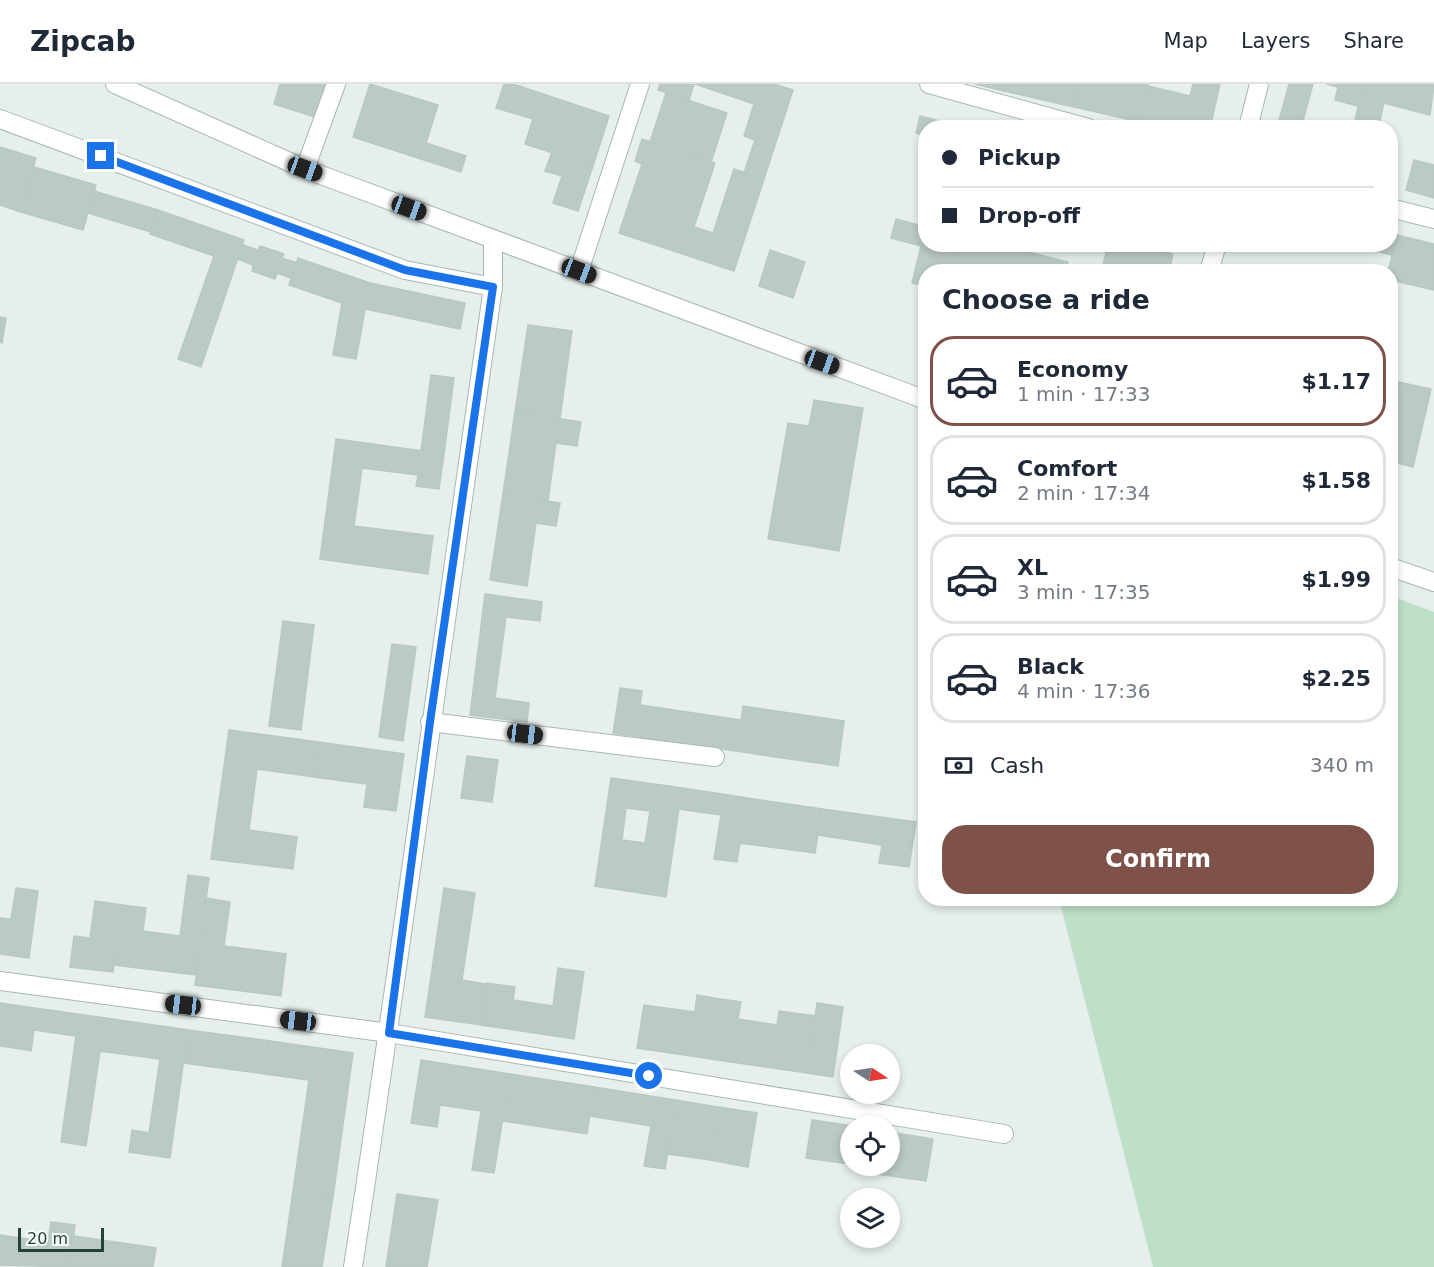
<!DOCTYPE html>
<html lang="en">
<head>
<meta charset="utf-8">
<style>
	body { margin:0; font-family:"DejaVu Sans",sans-serif; background:#f2f2f3; color:#1f2937; height:100vh; display:flex; flex-direction:column; font-size:22px; white-space:nowrap }
	* { box-sizing:border-box; margin:0 }
	p { font-size:20px; color:#747a83 }
	.icon { flex:none; width:33px; height:33px; fill:none; stroke:currentColor; stroke-width:2; stroke-linecap:round; stroke-linejoin:round }
	.map { position:relative; flex:1; overflow:hidden }
	.sheet { position:absolute; left:918px; top:180px; width:480px; height:642px; display:flex; flex-direction:column; background:#fff; border-radius:24px; box-shadow:0 3px 9px #0003 }
	.sheet>* { flex:none }
	.guide { position:absolute; left:918px; top:36px; width:480px; height:132px; border-radius:24px; box-shadow:0 3px 9px #0003; display:grid; align-content:center; height:132px; padding:0 24px; background:#fff }
	.needle { width:39px; rotate:102deg }
	.buttons { position:absolute; left:840px; top:960px; display:grid; gap:12px }
	.buttons a { display:grid; place-items:center; width:60px; height:60px; border-radius:50%; background:#fff; box-shadow:0 3px 9px #0003; font-size:30px }
	.scale { position:absolute; left:18px; bottom:15px; width:86px; box-sizing:border-box; padding-left:6px; border:3px solid #24423a; border-top:0; font-size:16px; line-height:21px; white-space:nowrap; color:#24423a; -webkit-text-stroke:4px #f7fbf9; paint-order:stroke }
	.end { position:absolute; width:27px; height:27px; margin:-14px; border:8px solid #1a73e8; background:#fff; box-shadow:0 0 0 3px #fff }
	.from { border-radius:50% }
	.car { position:absolute; width:18px; height:36px; margin:-18px -9px; border-radius:8px; box-shadow:0 0 4px 2px #0007; background:linear-gradient(#222 24%,#8ab4d8 0 40%,#222 0 76%,#8ab4d8 0 86%,#222 0) }
	.guide b { display:flex; align-items:center; gap:21px; height:57px; font-size:22px }
	.guide b+b { border-top:2px solid #e0e1e3 }
	.guide i { width:15px; height:15px; background:#1f2937 }
	ul { padding:0; list-style:none }
	li { display:flex; align-items:center; gap:18px; height:90px; margin:0 12px 9px; padding:0 12px; border:3px solid #e0e1e3; border-radius:24px }
	li div { flex:1 }
	li b { display:block; font-size:22px }
	li em { font-style:normal; font-weight:800 }
	li.active { border-color:#7f5249 }
	li>.icon { width:54px; height:54px; stroke-width:1.5 }
	h2 { padding:0 24px; font-size:27px; line-height:72px }
	.pay { display:flex; align-items:center; gap:15px; height:66px; padding:0 24px; font-size:22px }
	.pay p { margin-inline-start:auto }
	.cta { display:flex; gap:12px; margin-top:auto; padding:12px 24px }
	.cta a { flex:1; height:69px; border-radius:24px; background:#7f5249; color:#fff; font-size:24px; font-weight:800; line-height:69px; text-align:center }
	header { display:flex; align-items:center; gap:36px; box-sizing:border-box; height:84px; padding:0 30px; background:#fff; border-bottom:2px solid #e0e1e3 }
	header strong { font-size:28px }
	nav { display:flex; gap:33px; margin-inline-start:auto; font-size:21px }
	.map>svg:first-child { display:block }
	.green { fill:#bfe0c8 }
	.building { fill:#bbcac4; stroke:#b8c9c2; stroke-width:1.5; fill-rule:evenodd }
	.lines { fill:none; stroke-linecap:round; stroke-linejoin:round }
	.minor-casing { stroke:#a8b8b2; stroke-width:20 }
	.tertiary-casing { stroke:#a8b8b2; stroke-width:20 }
	.minor { stroke:#fff; stroke-width:18 }
	.tertiary { stroke:#fff; stroke-width:18 }
	.route { stroke:#1a73e8; stroke-width:8 }
</style>
</head>
<body>
<header>
<strong>Zipcab</strong>
<nav><a>Map</a><a>Layers</a><a>Share</a></nav>
</header>
<div class="map">
<svg width="1434" height="1183" viewBox="0 0 1434 1183">
	<rect width="100%" height="100%" fill="#e6efeb"/>
	<!-- green -->
	<polygon class="green" points="1391,512 1434,528 1434,1183 1153,1183 1059,815 1390,814"/>
	<!-- building -->
	<g class="building">
		<polygon points="280,0 325,0 315,33 274,20"/>
		<polygon points="370,0 438,21 426,59 466,72 461,88 353,53"/>
		<polygon points="504,0 513,0 609,32 593,82 525,60 533,35 496,24"/>
		<polygon points="660,0 694,0 689,16 658,6"/>
		<polygon points="695,0 774,0 793,6 764,95 744,89 755,56 744,52 754,20"/>
		<polygon points="975,0 1006,0 1004,7"/>
		<polygon points="1006,0 1079,0 1074,23 1004,7"/>
		<polygon points="1079,0 1148,0 1140,38 1074,23"/>
		<polygon points="1193,0 1220,0 1210,44 1164,44 1140,38 1148,2 1190,12"/>
		<polygon points="1289,0 1313,0 1301,44 1277,44"/>
		<polygon points="1326,0 1364,0 1358,22 1335,16 1338,3"/>
		<polygon points="1364,0 1434,0 1430,31 1384,19 1378,44 1353,44"/>
		<polygon points="666,9 727,29 711,78 650,58"/>
		<polygon points="920,32 968,44 926,44 926,52 916,49"/>
		<polygon points="642,55 715,79 694,143 713,149 734,85 764,95 734,187 619,149 642,80 635,77"/>
		<polygon points="0,63 36,74 21,128 0,121"/>
		<polygon points="552,68 593,82 578,127 553,119 562,92 545,87"/>
		<polygon points="1414,76 1434,81 1434,114 1406,106"/>
		<polygon points="34,83 96,101 83,146 21,128"/>
		<polygon points="94,107 158,126 151,148 88,129"/>
		<polygon points="158,126 244,156 201,283 178,275 214,172 150,150"/>
		<polygon points="896,135 926,143 926,160 957,160 951,188 926,188 926,202 912,199 921,162 891,154"/>
		<polygon points="1390,151 1397,152 1392,171 1349,160 1390,160"/>
		<polygon points="1397,151 1434,160 1434,206 1390,196 1390,188 1388,188"/>
		<polygon points="957,160 997,160 1068,178 1066,188 1002,188 974,181 972,188 951,188"/>
		<polygon points="1108,160 1135,160 1173,170 1169,188 1102,185"/>
		<polygon points="243,161 258,166 260,162 284,170 282,174 297,179 291,194 277,189 275,195 252,187 253,181 238,175"/>
		<polygon points="770,166 805,178 793,214 759,202"/>
		<polygon points="298,174 370,199 356,275 333,271 342,219 289,201"/>
		<polygon points="370,199 465,219 460,245 365,225"/>
		<polygon points="0,233 6,234 2,259 0,258"/>
		<polygon points="528,241 572,247 560,335 515,328"/>
		<polygon points="431,291 454,294 444,370 421,367"/>
		<polygon points="1394,297 1431,305 1413,383 1390,377 1390,312"/>
		<polygon points="814,316 863,324 839,467 768,455 788,339 809,342"/>
		<polygon points="515,328 581,338 577,362 556,359 548,417 503,410"/>
		<polygon points="336,355 444,370 439,405 416,402 418,391 362,384 354,442 433,452 428,490 320,475"/>
		<polygon points="503,410 560,419 556,442 536,439 527,502 490,496"/>
		<polygon points="485,510 542,518 540,537 506,533 495,614 529,619 527,638 470,631"/>
		<polygon points="283,537 314,541 301,646 269,642"/>
		<polygon points="392,560 416,563 403,657 379,653"/>
		<polygon points="620,604 642,607 640,621 741,636 743,622 762,625 756,670 613,649"/>
		<polygon points="762,625 844,637 838,682 756,670"/>
		<polygon points="229,646 318,658 314,693 257,685 249,746 297,753 293,785 211,775"/>
		<polygon points="318,658 404,670 396,727 364,723 367,700 314,693"/>
		<polygon points="467,672 498,676 492,718 461,714"/>
		<path d="M611 694 682 704 666 813 595 802ZM626 724 650 727 645 759 622 756Z"/>
		<polygon points="682,704 747,714 737,778 714,775 721,731 679,725"/>
		<polygon points="747,714 822,725 815,769 740,759"/>
		<polygon points="822,725 916,738 909,783 879,779 882,761 817,751"/>
		<polygon points="188,791 209,794 196,891 114,881 122,821 146,824 143,847 180,852"/>
		<polygon points="16,804 38,807 29,874 0,870 0,834 11,835"/>
		<polygon points="444,804 475,809 462,896 486,900 481,941 425,933"/>
		<polygon points="206,814 230,818 224,862 286,870 281,912 195,901"/>
		<polygon points="95,817 122,821 113,888 70,883 74,852 90,854"/>
		<polygon points="558,884 584,888 574,955 481,941 487,899 515,903 513,916 553,922"/>
		<polygon points="697,911 720,915 711,975 637,964 644,921 695,928"/>
		<polygon points="720,915 741,918 738,935 777,941 779,927 815,932 807,989 711,975"/>
		<polygon points="0,919 20,922 14,964 0,962"/>
		<polygon points="817,919 843,923 833,993 807,989"/>
		<polygon points="20,922 105,934 86,1062 61,1058 76,952 34,946 31,967 14,964"/>
		<polygon points="105,934 188,946 170,1074 129,1068 132,1046 149,1049 160,975 100,967"/>
		<polygon points="188,946 270,957 265,990 184,979"/>
		<polygon points="270,957 353,969 333,1113 293,1107 309,996 265,990"/>
		<polygon points="421,976 510,990 494,1089 472,1086 481,1027 440,1021 437,1043 411,1039"/>
		<polygon points="510,990 594,1003 587,1050 503,1037"/>
		<polygon points="594,1003 676,1016 665,1085 644,1082 651,1042 589,1032"/>
		<polygon points="676,1016 718,1023 710,1076 668,1070"/>
		<polygon points="718,1023 757,1029 748,1083 710,1076"/>
		<polygon points="812,1036 854,1042 850,1042 850,1080 806,1074"/>
		<polygon points="890,1048 933,1055 926,1097 870,1089 871,1082 890,1082"/>
		<polygon points="293,1107 333,1113 322,1183 282,1183"/>
		<polygon points="397,1110 438,1116 427,1183 386,1183"/>
		<polygon points="51,1138 75,1141 70,1183 0,1181 0,1151 48,1158"/>
		<polygon points="74,1152 156,1164 153,1183 70,1183"/>
	</g>
	<g class="lines">
		<defs>
			<g id="minor">
				<polyline points="929,0 1088,44"/>
				<polyline points="0,35 405,186 493,203"/>
				<polyline points="1248,44 1259,0"/>
				<polyline points="305,85 336,0"/>
				<polyline points="1390,124 1434,135"/>
				<polyline points="579,187 640,0"/>
				<polyline points="1209,188 1217,160"/>
				<polyline points="430,638 715,673"/>
				<polyline points="0,897 389,949 1004,1050"/>
				<path d="M353 1183C403 857 446 529 493 203V155"/>
			</g>
			<g id="tertiary">
				<polyline points="115,0 305,85 926,316"/>
				<polyline points="1390,483 1434,498"/>
			</g>
		</defs>
		<!-- minor casing -->
		<use href="#minor" class="minor-casing"/>
		<!-- tertiary casing -->
		<use href="#tertiary" class="tertiary-casing"/>
		<!-- minor -->
		<use href="#minor" class="minor"/>
		<!-- tertiary -->
		<use href="#tertiary" class="tertiary"/>
	</g>
	<g class="lines">
		<!-- route -->
		<polyline class="route" points="101,72 405,186 493,203 430,638 389,949 649,992"/>
	</g>
</svg>
<div class="buttons">
<a><svg class="needle" viewBox="-14 -14 28 28"><path d="M0-13l5 13h-10z" fill="#e53935"/><path d="M0 13l5-13h-10z" fill="#747a83"/></svg></a>
<a><svg class="icon" aria-label="locate" viewBox="0 0 24 24"><circle cx="12" cy="12" r="6"/><path d="M12 2v4M12 18v4M2 12h4M18 12h4"/></svg></a>
<a><svg class="icon" aria-label="layers" viewBox="0 0 24 24"><path d="M12 4l9 5-9 5-9-5zM3 14l9 5 9-5"/></svg></a>
</div>
<div class="scale">20 m</div>
<i class="end from" style="left:649px;top:992px"></i>
<i class="end" style="left:101px;top:72px"></i>
<i class="car" style="left:305px;top:85px;rotate:110deg"></i>
<i class="car" style="left:409px;top:124px;rotate:110deg"></i>
<i class="car" style="left:579px;top:187px;rotate:111deg"></i>
<i class="car" style="left:822px;top:278px;rotate:110deg"></i>
<i class="car" style="left:525px;top:650px;rotate:97deg"></i>
<i class="car" style="left:183px;top:921px;rotate:277deg"></i>
<i class="car" style="left:298px;top:937px;rotate:277deg"></i>
<div class="guide">
<b><i class="from"></i>Pickup</b>
<b><i></i>Drop-off</b>
</div>
<section class="sheet">
<h2>Choose a ride</h2>
<ul>
<li class="active"><svg class="icon" aria-label="car" viewBox="0 0 24 24"><path d="M5 17H2v-5l4-1 3-4h7l3 4 3 1v5h-3M9 17h6M6 11h13"/><circle cx="7" cy="17" r="2"/><circle cx="17" cy="17" r="2"/></svg><div><b>Economy</b><p>1 min · 17:33</p></div><em>$1.17</em></li>
<li><svg class="icon" aria-label="car" viewBox="0 0 24 24"><path d="M5 17H2v-5l4-1 3-4h7l3 4 3 1v5h-3M9 17h6M6 11h13"/><circle cx="7" cy="17" r="2"/><circle cx="17" cy="17" r="2"/></svg><div><b>Comfort</b><p>2 min · 17:34</p></div><em>$1.58</em></li>
<li><svg class="icon" aria-label="car" viewBox="0 0 24 24"><path d="M5 17H2v-5l4-1 3-4h7l3 4 3 1v5h-3M9 17h6M6 11h13"/><circle cx="7" cy="17" r="2"/><circle cx="17" cy="17" r="2"/></svg><div><b>XL</b><p>3 min · 17:35</p></div><em>$1.99</em></li>
<li><svg class="icon" aria-label="car" viewBox="0 0 24 24"><path d="M5 17H2v-5l4-1 3-4h7l3 4 3 1v5h-3M9 17h6M6 11h13"/><circle cx="7" cy="17" r="2"/><circle cx="17" cy="17" r="2"/></svg><div><b>Black</b><p>4 min · 17:36</p></div><em>$2.25</em></li>
</ul>
<div class="pay"><svg class="icon" aria-label="cash" viewBox="0 0 24 24"><path d="M3 7h18v10H3z"/><circle cx="12" cy="12" r="2"/></svg>Cash<p>340 m</p></div>
<div class="cta"><a>Confirm</a></div>
</section>
</div>
</body>
</html>
